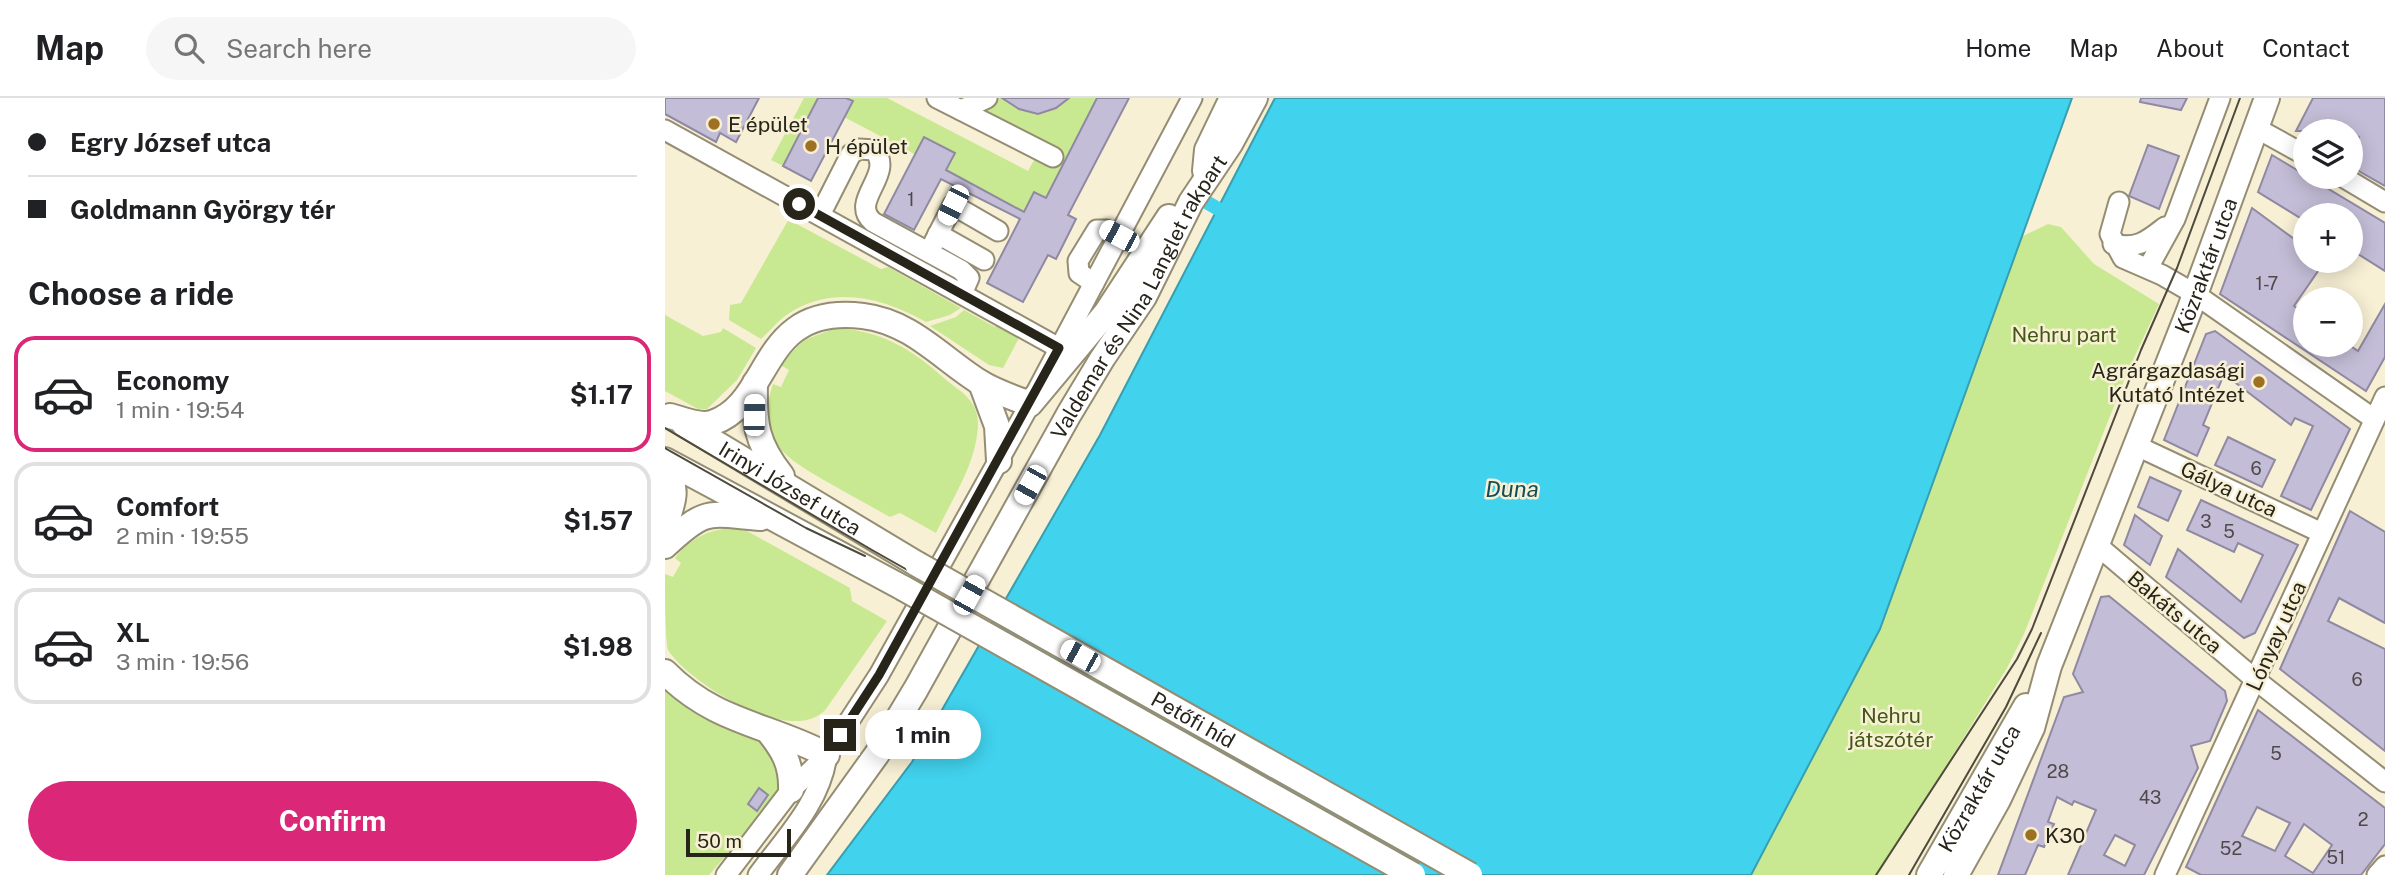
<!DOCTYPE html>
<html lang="en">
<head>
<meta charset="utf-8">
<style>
	body { margin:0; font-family:"Public Sans",sans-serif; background:#f6f6f6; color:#202124; height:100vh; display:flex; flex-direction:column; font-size:26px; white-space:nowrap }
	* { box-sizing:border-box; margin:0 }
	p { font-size:23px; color:#757577 }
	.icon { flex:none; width:38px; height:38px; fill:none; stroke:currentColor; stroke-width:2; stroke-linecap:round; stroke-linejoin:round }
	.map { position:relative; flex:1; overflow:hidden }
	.sheet { display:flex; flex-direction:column; background:#fff; width:665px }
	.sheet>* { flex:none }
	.guide { display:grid; align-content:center; height:154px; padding:0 28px; background:#fff }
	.tools { position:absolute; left:1628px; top:21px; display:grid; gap:14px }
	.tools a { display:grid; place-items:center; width:70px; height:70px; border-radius:50%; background:#fff; box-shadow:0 4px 18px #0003; font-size:35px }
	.scale { position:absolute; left:21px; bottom:18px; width:105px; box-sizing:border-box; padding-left:7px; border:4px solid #27241a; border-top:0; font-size:19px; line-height:24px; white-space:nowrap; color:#27241a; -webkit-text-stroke:5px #f8f0d5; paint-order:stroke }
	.end { position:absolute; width:32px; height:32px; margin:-16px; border:9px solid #27241a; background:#fff; box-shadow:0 0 0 4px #fff }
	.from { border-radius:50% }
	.bubble { position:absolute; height:49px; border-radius:24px; background:#fff; box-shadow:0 4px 18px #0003; font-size:23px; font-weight:700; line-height:49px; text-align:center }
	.car { position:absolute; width:21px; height:42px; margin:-21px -10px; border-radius:9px; box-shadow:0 0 5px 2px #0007; background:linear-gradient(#fff 24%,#345 0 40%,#fff 0 76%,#345 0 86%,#fff 0) }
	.guide b { display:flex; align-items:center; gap:24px; height:66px; font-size:26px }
	.guide b+b { border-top:2px solid #e0e0e0 }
	.guide i { width:18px; height:18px; background:#202124 }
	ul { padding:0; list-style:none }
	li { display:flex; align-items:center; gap:21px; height:116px; margin:0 14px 10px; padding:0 14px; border:4px solid #e0e0e0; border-radius:21px }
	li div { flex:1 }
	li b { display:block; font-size:26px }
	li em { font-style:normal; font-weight:700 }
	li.active { border-color:#db2777 }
	li>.icon { width:63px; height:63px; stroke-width:1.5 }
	h2 { padding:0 28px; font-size:32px; line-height:84px }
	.cta { display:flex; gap:14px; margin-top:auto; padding:14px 28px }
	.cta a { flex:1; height:80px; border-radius:42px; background:#db2777; color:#fff; font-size:28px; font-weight:700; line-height:80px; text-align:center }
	header { display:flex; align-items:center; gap:42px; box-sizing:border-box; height:98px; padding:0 35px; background:#fff; border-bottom:2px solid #e0e0e0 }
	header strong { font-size:33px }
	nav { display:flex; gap:38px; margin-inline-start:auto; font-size:24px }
	.search { width:490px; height:63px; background:#f6f6f6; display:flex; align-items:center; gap:18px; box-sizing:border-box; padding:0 24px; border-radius:38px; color:#757577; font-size:26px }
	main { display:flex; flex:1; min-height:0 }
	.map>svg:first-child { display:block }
	.green { fill:#c8e991 }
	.water { fill:#41d2ee; stroke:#399eae; stroke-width:2 }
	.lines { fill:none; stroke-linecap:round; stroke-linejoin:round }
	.canal { stroke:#41d2ee; stroke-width:14 }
	.building { fill:#c4bdd7; stroke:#9089a2; stroke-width:2; fill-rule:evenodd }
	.minor-casing { stroke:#948d73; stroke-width:23 }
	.major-casing { stroke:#948d73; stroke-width:28 }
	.minor { stroke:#fff; stroke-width:19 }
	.major { stroke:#fff; stroke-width:24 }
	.tram { stroke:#4e4a3c; stroke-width:2 }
	.major-bridge-casing { stroke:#948d73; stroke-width:28; stroke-linecap:butt }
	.major-bridge { stroke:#fff; stroke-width:24 }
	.route { stroke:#27241a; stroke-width:9 }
	.poi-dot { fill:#9e7122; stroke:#f8f0d5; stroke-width:2.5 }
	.labels { text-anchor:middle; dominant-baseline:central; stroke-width:5; stroke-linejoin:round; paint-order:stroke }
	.number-label { font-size:18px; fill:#4e4a49 }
	.poi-label { font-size:21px; fill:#27241a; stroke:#f8f0d5; text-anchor:start }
	.street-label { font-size:21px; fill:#27241a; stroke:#f8f0d5 }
	.park-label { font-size:21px; fill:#435817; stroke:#f8f0d5 }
	.water-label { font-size:23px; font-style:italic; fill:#114e5a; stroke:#f8f0d5 }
</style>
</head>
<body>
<header>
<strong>Map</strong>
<div class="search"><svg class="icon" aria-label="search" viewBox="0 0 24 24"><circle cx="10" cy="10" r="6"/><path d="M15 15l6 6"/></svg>Search here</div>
<nav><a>Home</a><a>Map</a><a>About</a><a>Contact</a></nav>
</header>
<main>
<section class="sheet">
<div class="guide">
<b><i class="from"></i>Egry József utca</b>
<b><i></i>Goldmann György tér</b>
</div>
<h2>Choose a ride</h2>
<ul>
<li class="active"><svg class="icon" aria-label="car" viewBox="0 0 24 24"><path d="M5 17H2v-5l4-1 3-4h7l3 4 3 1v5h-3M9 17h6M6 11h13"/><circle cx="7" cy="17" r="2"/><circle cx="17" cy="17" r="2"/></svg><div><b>Economy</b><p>1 min · 19:54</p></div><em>$1.17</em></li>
<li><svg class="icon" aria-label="car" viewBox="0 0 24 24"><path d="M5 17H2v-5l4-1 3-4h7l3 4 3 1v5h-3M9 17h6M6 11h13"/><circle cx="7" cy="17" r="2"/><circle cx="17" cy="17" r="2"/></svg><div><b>Comfort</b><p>2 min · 19:55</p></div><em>$1.57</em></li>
<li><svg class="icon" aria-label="car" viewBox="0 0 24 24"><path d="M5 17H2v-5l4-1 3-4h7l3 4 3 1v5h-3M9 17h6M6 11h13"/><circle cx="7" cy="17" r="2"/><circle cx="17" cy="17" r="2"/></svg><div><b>XL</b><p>3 min · 19:56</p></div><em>$1.98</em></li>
</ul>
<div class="cta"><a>Confirm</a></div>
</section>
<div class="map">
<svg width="1720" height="777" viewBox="0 0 1720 777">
	<rect width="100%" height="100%" fill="#f8f0d5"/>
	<!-- green -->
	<g class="green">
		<polygon points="139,0 153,0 118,68 106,62"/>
		<path d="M181 0H222L363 73 376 49 284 0H342C359 20 385 20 402 0H432L381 100 369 94 359 114 179 19 187 4Z"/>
		<path d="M129 112 126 123 216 171 223 169 296 210 285 217 261 224C217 199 165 186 120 218 111 225 104 234 96 241L64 222 65 207 76 205Z"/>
		<polygon points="1383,126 1396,129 1429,166 1494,206 1462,275 1359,536 1342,570 1213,777 1086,777 1215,531 1356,139"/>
		<polygon points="299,212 330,229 333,224 354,240 338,270 324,267 265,228 291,219"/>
		<polygon points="0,217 38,238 56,234 58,230 91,250 72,282 42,311 33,311 0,293"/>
		<path d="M171 230C217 233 247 251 280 281 296 294 313 302 313 326 312 365 287 401 271 435L235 415 225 419C205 408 184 396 164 385 120 360 89 342 108 286L116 289 124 272 115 267 139 242Z"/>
		<path d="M66 430 82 433 185 490 187 503 222 523 161 611C127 650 24 585 3 552 0 539 0 492 0 476L8 479 16 465 10 460C25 441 42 432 66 430Z"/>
		<polygon points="0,574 103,633 119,682 112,699 44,777 0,777"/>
	</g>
	<!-- water -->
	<polygon class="water" points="610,0 1407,0 1215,531 1086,777 162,777 247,664 435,337"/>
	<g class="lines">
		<!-- canal -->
		<polyline class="canal" points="543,105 569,120"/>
	</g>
	<!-- building -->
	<g class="building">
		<polygon points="0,0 94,0 71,44 55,35 51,44 0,16"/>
		<polygon points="153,0 181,0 188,3 146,83 118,68"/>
		<polygon points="337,0 404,0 391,10 373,16 354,11"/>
		<polygon points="432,0 464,0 403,117 411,121 391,161 383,157 358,204 322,185 355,121 276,81 249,132 219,116 259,39 290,55 281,72 359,114 369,94 381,100"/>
		<polygon points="1476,0 1522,0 1516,12 1475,4"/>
		<polygon points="1648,0 1720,0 1720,88 1685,68 1685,54 1694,39 1685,33 1672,27 1668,33 1631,33"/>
		<polygon points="1483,47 1514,58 1494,111 1464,98"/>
		<polygon points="1607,57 1720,125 1720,173 1685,151 1685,117 1640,117 1640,123 1593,94"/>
		<polygon points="1587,110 1640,149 1640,163 1660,163 1629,208 1640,215 1640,247 1684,247 1693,253 1720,206 1720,259 1701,293 1555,196"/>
		<polygon points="1550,233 1685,331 1646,412 1616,398 1648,328 1630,320 1626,327 1559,276 1538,327 1544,330 1532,358 1499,342 1541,236"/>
		<polygon points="1563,339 1610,362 1597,389 1550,367"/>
		<polygon points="1485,379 1516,393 1503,423 1473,409"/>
		<polygon points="1536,402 1633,447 1590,535 1579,540 1501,479 1513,451 1576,504 1598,457 1573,445 1569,454 1522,432"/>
		<polygon points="1685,413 1720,434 1720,525 1674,500 1663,523 1720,551 1720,653 1615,571"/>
		<polygon points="1470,417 1497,438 1485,467 1459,447"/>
		<path d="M1444 498 1560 593 1562 603 1545 643 1526 648 1533 670 1479 777H1403L1431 712 1409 703 1407 707 1392 699 1383 724 1389 726 1379 749 1373 747 1360 777H1333L1399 599 1418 594 1408 576 1436 499ZM1450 737 1470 747 1460 768 1439 757Z"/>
		<path d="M1593 612 1720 710V746L1696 777H1536L1521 769ZM1592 709 1625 725 1610 753 1577 738ZM1639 726 1667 747 1648 775 1620 758Z"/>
		<polygon points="94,690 103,697 92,713 83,706"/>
	</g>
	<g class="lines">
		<defs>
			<g id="minor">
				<polyline points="272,0 388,59"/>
				<polyline points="296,12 322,0"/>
				<polyline points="1591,30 1640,57"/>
				<polyline points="0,32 394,250"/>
				<polyline points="1678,79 1720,104"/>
				<polyline points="1454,104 1445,136 1458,160 1497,177 1530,196 1709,321"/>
				<path d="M155 117 186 56 194 51 209 52C231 76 183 103 208 124L296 172 304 180 297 196"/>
				<polyline points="273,136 319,162"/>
				<path d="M1448 146C1472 152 1482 143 1500 129"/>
				<polyline points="264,154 288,107 333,133"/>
				<polyline points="1483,170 1510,121 1555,0"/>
				<polyline points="429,185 414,175 413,163 432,132 441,132 454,138"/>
				<polyline points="1472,348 1657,435"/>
				<polyline points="1433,448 1592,583 1720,684"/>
				<polyline points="61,777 126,692 162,657 214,577 365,306 527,0"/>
				<path d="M93 777C120 740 156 704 162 657"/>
				<polyline points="1500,777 1720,299"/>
				<polyline points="1712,777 1720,768"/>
			</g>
			<g id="major">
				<polyline points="540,73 542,52 567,0"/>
				<path d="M90 285C89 326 91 345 117 378"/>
				<polyline points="316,285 332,328 334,363"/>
				<path d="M5 318C17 321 34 329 47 325 109 305 92 205 198 218 247 224 277 261 316 285 331 294 349 300 365 306L441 215 504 119"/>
				<path id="s1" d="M19 326 252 466"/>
				<polyline points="0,362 238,490"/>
				<path d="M0 374C16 389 6 410 0 428"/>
				<path d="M0 448C42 409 42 416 96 420"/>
				<path d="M0 574C50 625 103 626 162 657"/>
				<path d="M103 633C118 652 127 666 126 692"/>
				<path id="s2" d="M125 777 212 656 251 591 404 316 437 261 479 199 526 104 565 46 590 0"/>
				<path id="s3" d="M1264 777 1361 608"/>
				<path id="s4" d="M1291 777 1333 702 1367 630 1384 568 1524 213 1602 0"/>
			</g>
		</defs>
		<!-- minor casing -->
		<use href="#minor" class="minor-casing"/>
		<!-- major casing -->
		<use href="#major" class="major-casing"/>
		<!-- minor -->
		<use href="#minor" class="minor"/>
		<!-- major -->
		<use href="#major" class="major"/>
		<!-- tram -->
		<g class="tram">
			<polyline points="0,330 207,452 783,777"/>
			<polyline points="0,350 141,430 200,458"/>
			<polyline points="1211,777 1352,561 1367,531 1476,252 1512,170 1575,0"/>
			<polyline points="1244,777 1341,609 1376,535"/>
		</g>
		<defs>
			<g id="major-bridge">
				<path id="s5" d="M252 466 805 777"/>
				<polyline points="238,490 748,777"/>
			</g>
		</defs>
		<!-- major-bridge casing -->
		<use href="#major-bridge" class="major-bridge-casing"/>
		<!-- major-bridge -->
		<use href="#major-bridge" class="major-bridge"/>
	</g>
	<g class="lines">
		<!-- route -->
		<polyline class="route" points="134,106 394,250 214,577 175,637"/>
	</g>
	<!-- markers -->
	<g class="poi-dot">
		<circle cx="49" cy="26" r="7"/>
		<circle cx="146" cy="48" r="7"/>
		<circle cx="1594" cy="284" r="7"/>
		<circle cx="1366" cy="737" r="7"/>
	</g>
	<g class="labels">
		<!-- number labels -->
		<g class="number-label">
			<text x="246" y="101">1</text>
			<text x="1602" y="185">1-7</text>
			<text x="1591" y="370">6</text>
			<text x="1541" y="423">3</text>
			<text x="1564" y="433">5</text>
			<text x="1692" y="581">6</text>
			<text x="1611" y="655">5</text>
			<text x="1393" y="673">28</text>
			<text x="1485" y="699">43</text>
			<text x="1698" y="721">2</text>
			<text x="1566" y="750">52</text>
			<text x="1671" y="759">51</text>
		</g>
		<!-- poi labels -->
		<g class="poi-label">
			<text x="63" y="26">E épület</text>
			<text x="160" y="48">H épület</text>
			<text x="1580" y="272" text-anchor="end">Agrárgazdasági<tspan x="1580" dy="24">Kutató Intézet</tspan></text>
			<text x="1380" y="737">K30</text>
		</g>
		<!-- street labels -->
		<g class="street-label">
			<text stroke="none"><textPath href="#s4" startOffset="660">Közraktár utca</textPath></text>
			<text stroke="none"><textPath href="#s2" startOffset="676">Valdemar és Nina Langlet rakpart</textPath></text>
			<text stroke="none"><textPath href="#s1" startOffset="124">Irinyi József utca</textPath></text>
			<text transform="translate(1564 391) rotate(25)">Gálya utca</text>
			<text transform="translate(1510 514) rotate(40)">Bakáts utca</text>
			<text transform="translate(1611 538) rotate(-66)">Lónyay utca</text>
			<text stroke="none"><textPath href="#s5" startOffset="317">Petőfi híd</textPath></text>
			<text stroke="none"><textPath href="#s3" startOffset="100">Közraktár utca</textPath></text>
		</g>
		<!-- park labels -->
		<g class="park-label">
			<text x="1399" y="236">Nehru part</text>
			<text x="1226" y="617">Nehru<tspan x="1226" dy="24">játszótér</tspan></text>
		</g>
		<!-- water labels -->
		<g class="water-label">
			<text x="847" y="390">Duna</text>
		</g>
	</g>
</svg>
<div class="tools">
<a><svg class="icon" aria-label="layers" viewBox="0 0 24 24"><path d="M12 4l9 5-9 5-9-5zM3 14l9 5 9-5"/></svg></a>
<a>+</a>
<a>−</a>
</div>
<div class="scale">50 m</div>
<i class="end from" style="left:134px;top:106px"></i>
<i class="end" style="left:175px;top:637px"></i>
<div class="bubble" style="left:200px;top:612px;width:116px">1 min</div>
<i class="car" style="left:288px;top:107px;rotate:207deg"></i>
<i class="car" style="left:454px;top:138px;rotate:298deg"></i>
<i class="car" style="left:89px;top:317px;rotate:1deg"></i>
<i class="car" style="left:365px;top:387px;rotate:209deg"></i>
<i class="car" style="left:304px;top:497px;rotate:29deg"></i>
<i class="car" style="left:415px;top:558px;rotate:299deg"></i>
</div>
</main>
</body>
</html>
